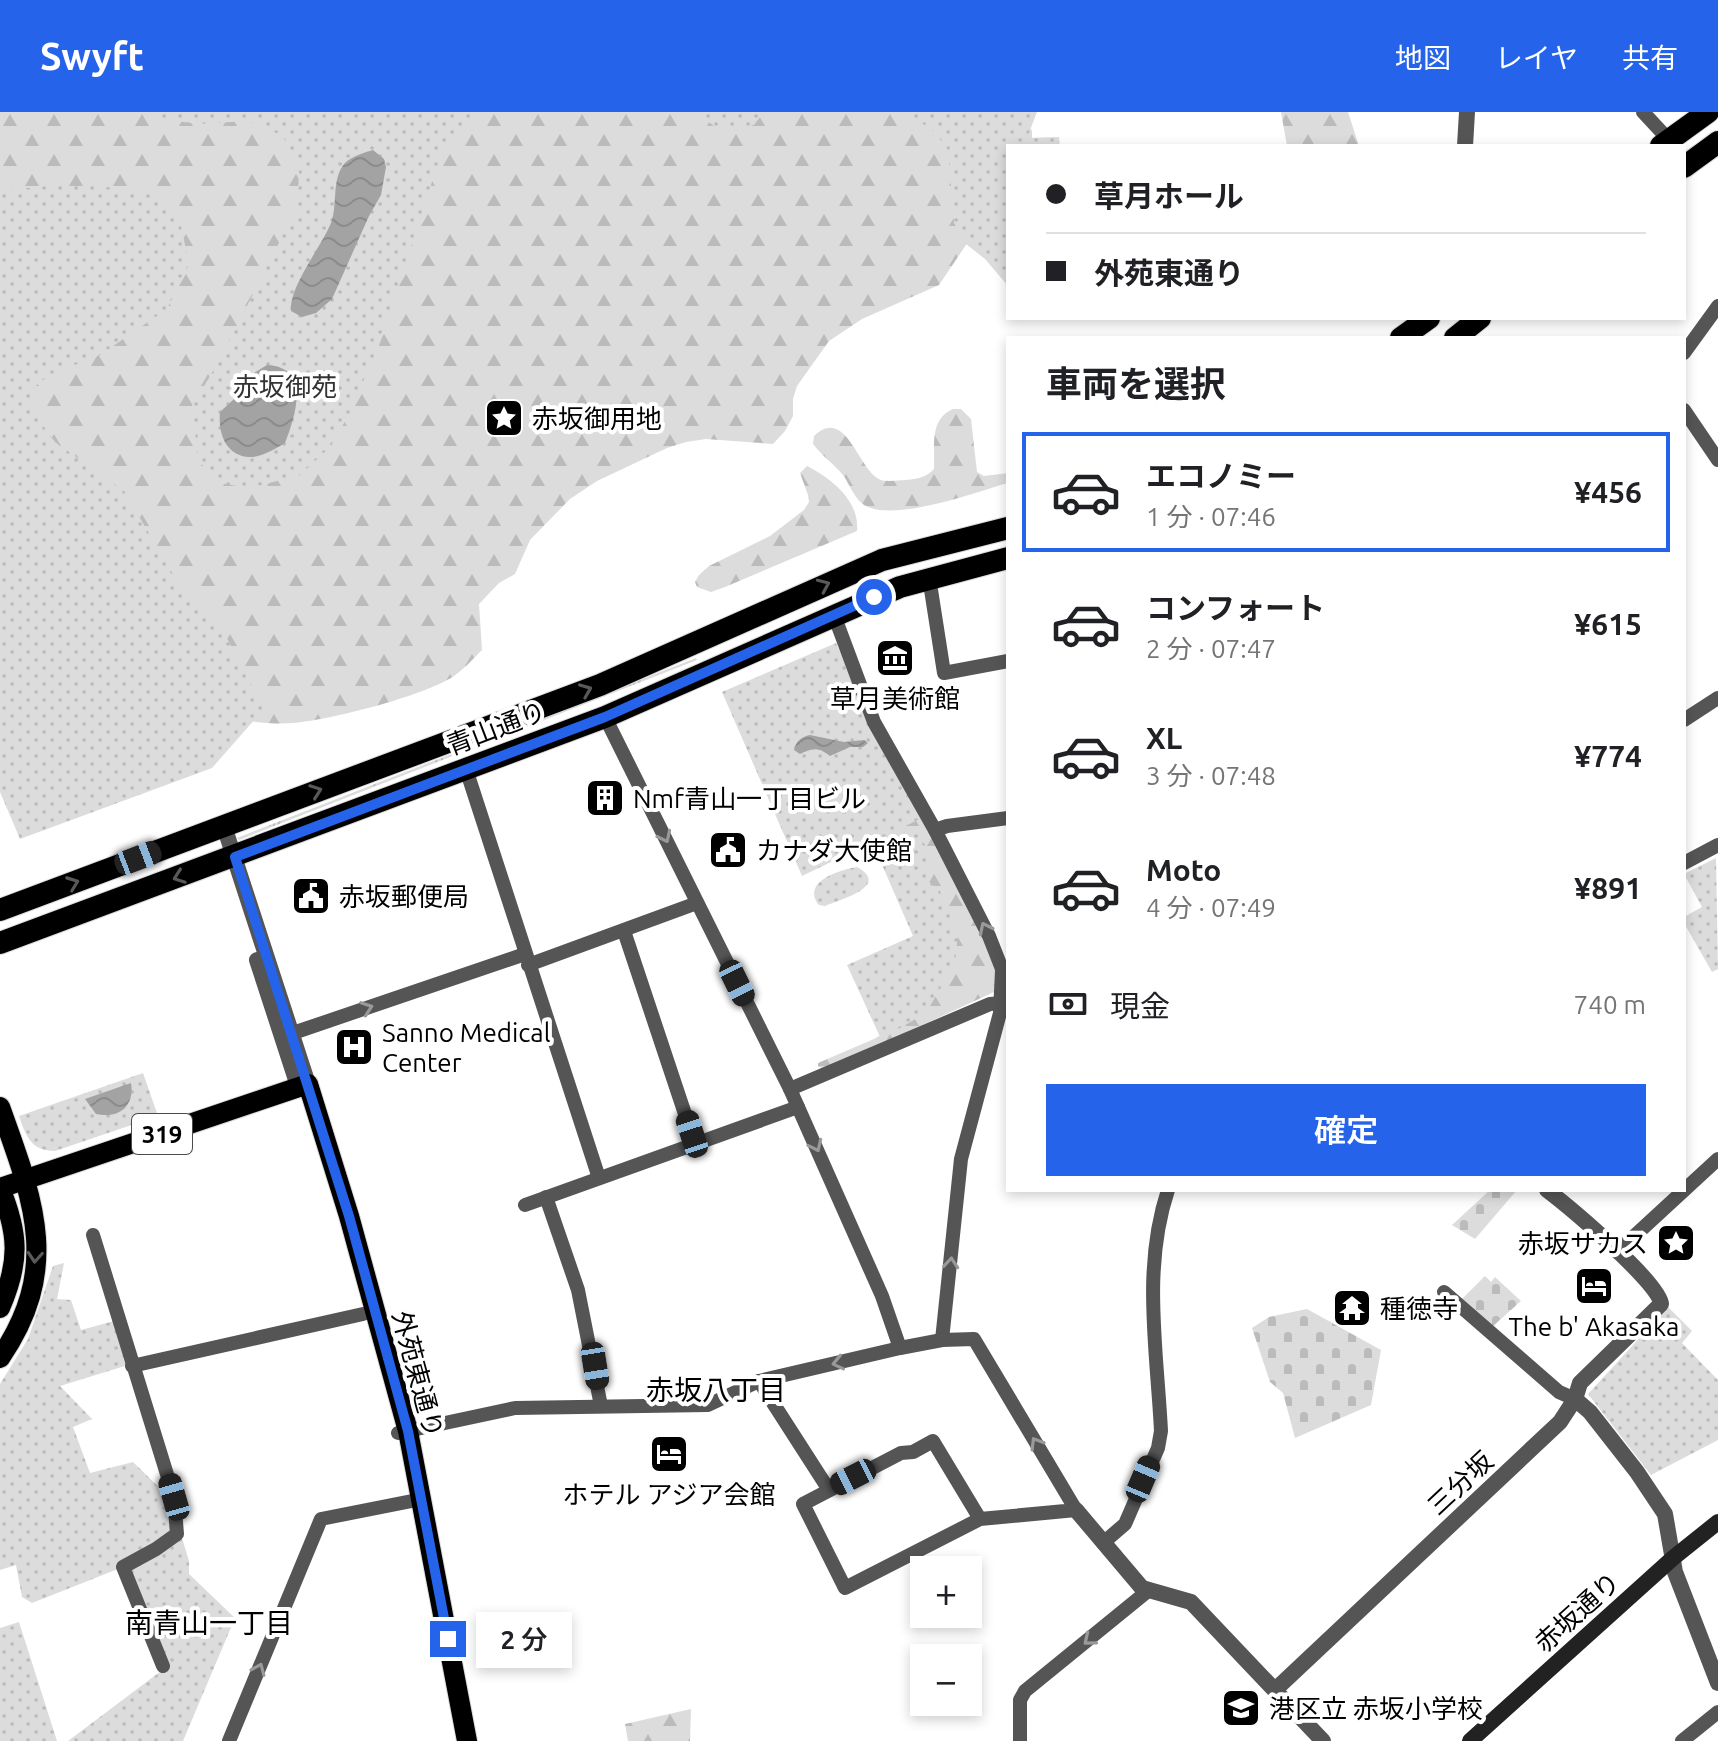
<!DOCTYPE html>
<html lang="ja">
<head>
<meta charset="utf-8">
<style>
	body { margin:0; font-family:Ubuntu,"Noto Sans JP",sans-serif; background:#f2f2f2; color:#202124; height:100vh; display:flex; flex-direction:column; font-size:30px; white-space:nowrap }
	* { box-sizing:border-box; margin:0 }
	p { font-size:26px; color:#757577 }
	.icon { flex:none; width:44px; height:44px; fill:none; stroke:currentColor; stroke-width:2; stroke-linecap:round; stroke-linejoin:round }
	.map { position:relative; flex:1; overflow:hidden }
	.drawer { position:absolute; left:1006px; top:224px; width:680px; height:856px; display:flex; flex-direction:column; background:#fff; border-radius:0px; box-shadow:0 4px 12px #0003 }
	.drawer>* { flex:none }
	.guide { position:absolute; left:1006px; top:32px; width:680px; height:176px; border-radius:0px; box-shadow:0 4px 12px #0003; display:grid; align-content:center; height:176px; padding:0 40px; background:#fff }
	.controls { position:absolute; left:910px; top:1444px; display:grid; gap:16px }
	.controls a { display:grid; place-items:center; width:72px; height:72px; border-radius:0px; background:#fff; box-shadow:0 4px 12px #0003; font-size:40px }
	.end { position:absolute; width:36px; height:36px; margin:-18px; border:10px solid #2563eb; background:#fff; box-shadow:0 0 0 4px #fff }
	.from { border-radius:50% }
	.bubble { position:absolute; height:56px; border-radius:0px; background:#fff; box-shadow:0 4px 12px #0003; font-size:26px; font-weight:600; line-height:56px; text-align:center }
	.car { position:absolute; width:24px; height:48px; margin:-24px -12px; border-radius:10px; box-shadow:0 0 6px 2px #0007; background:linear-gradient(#222 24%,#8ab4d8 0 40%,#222 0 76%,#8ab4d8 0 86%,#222 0) }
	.guide b { display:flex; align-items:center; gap:28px; height:76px; font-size:30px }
	.guide b+b { border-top:2px solid #e0e0e0 }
	.guide i { width:20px; height:20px; background:#202124 }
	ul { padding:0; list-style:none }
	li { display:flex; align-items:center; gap:24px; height:120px; margin:0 16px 12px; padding:0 24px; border:4px solid transparent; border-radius:0px }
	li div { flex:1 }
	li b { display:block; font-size:30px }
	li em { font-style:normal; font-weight:600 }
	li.active { border-color:#2563eb }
	li>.icon { width:72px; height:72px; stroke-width:1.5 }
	h2 { padding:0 40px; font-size:36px; line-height:96px }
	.pay { display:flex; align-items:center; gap:20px; height:88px; padding:0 40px; font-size:30px }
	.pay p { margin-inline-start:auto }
	.button { display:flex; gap:16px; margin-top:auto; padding:16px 40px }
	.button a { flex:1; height:92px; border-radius:0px; background:#2563eb; color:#fff; font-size:32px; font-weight:600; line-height:92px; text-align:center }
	header { display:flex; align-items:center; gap:48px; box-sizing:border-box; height:112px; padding:0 40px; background:#2563eb; color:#fff }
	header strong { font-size:38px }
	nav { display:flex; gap:44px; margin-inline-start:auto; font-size:28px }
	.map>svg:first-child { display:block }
	.grass { fill:url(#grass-tufts) }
	.forest { fill:url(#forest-firs) }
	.cemetery { fill:url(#cemetery-stones) }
	.park { fill:url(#park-dots) }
	.water { fill:url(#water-waves) }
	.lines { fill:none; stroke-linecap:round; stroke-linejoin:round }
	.primary-casing { stroke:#dbdbdb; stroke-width:22 }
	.trunk-casing { stroke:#dbdbdb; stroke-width:24 }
	.minor { stroke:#555; stroke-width:14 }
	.tertiary { stroke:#555; stroke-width:16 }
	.secondary { stroke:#222; stroke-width:16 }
	.primary { stroke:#000; stroke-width:20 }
	.trunk { stroke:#000; stroke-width:22 }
	.oneway { stroke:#595959 }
	.oneway2 { stroke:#999 }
	.route { stroke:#2563eb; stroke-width:10 }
	.labels { text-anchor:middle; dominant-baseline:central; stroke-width:8; stroke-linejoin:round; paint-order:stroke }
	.shield { fill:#fff; stroke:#4c4c4c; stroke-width:2 }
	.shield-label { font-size:24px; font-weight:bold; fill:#000 }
	.park-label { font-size:26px; fill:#333; stroke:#fff }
	.poi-label { font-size:26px; fill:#000; stroke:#fff; text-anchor:start }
	.street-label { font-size:26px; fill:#000; stroke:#fff }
	.neighbourhood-label { font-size:28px; fill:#000; stroke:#fff }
</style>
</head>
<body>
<header>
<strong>Swyft</strong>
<nav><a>地図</a><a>レイヤ</a><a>共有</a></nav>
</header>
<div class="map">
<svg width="1718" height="1629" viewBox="0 0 1718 1629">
	<defs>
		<pattern id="grass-tufts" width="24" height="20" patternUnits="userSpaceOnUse" patternTransform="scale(2)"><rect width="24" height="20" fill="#dcdcdc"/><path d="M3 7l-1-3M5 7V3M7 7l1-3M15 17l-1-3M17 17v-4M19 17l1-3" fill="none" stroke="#bbb"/></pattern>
		<pattern id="forest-firs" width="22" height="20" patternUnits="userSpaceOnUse" patternTransform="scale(2)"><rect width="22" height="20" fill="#dcdcdc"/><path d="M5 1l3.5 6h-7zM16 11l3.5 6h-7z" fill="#bbb"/></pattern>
		<pattern id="cemetery-stones" width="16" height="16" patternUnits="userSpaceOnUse" patternTransform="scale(2)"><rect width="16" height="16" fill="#dcdcdc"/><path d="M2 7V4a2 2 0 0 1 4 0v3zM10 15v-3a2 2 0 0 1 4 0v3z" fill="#bbb"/></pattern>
		<pattern id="park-dots" width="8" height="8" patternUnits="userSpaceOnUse" patternTransform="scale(2)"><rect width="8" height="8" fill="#dcdcdc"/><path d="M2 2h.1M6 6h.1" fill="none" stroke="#bbb" stroke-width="1.8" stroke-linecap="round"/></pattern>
		<pattern id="water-waves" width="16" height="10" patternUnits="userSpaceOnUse" patternTransform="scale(2)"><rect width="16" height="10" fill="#a3a3a3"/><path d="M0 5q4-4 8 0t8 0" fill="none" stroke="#8b8b8b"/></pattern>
	</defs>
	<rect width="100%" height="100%" fill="#fff"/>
	<!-- grass -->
	<polygon class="grass" points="696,546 697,548 239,728 237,726"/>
	<!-- forest -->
	<g class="forest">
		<path d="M0 0H923L1026 9 1032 19V30L1008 34V81L968 130 939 173 862 207 829 229 797 274 793 287V304L785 319 773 332 706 327 686 330 667 336 597 369 570 387 530 428 515 462 499 471 479 492 482 538C473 547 465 556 454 564 424 584 330 608 293 611 278 612 264 611 249 609L31 325 0 108Z"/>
		<polygon points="1281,0 1348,0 1359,34 1287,34"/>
		<path d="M953 297H961L971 307 977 360 984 364 1008 361V371C976 380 894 411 864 393 854 386 850 373 843 363 834 352 822 344 813 332L814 324C847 293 858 360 881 368 888 370 899 368 906 368 917 367 927 365 934 357 935 335 929 307 953 297Z"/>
		<path d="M807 354C831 366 860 389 857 419L725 475 711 480 697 475 695 470 699 463 709 454 770 424 804 398 809 390 808 383 800 361Z"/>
		<polygon points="804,571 928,715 983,824 995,855 994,880 875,935 823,956 818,955 818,951 874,927 908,907 942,855 888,742 875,748 860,738 851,738"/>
		<polygon points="691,1597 690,1629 628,1629 625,1612"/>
	</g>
	<!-- cemetery -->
	<g class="cemetery">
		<polygon points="1490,1078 1517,1078 1475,1127 1452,1113"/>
		<polygon points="1485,1164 1491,1170 1495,1165 1521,1189 1492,1215 1461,1188"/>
		<polygon points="1307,1197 1381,1238 1371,1293 1295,1326 1283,1281 1270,1270 1252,1216 1269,1205"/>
	</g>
	<!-- park -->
	<g class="park">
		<polygon points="151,0 479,0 463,13 439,48 380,231 348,304 331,334 300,363 250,376 212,370 198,345 192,294 218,251 295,99 298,85 299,54 283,24 249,9 197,12 157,6"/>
		<polygon points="696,0 764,0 754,13 719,18"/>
		<polygon points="906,0 1037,0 1027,26 1059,25 1060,34 1008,34 1008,174 985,147 966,132 954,111 948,38 936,21"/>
		<polygon points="47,74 101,74 148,82 180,109 189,152 167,197 100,243 49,263 32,277 33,300 55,330 124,379 183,479 217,507 264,597 212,656 20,727 0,680 0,79"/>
		<polygon points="836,531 857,576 924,705 802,764 722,580"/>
		<polygon points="917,720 928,738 928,769 940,779 958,822 955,851 926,901 881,927 847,853 913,824 876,739"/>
		<polygon points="1716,746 1718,857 1712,860 1684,811 1684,805 1702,795 1684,762"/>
		<path d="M857 755C892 774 839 788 825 794L819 793C801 770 839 758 857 755Z"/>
		<path d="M143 961 158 1004 55 1039C31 1039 26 1024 19 1004Z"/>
		<polygon points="64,1151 57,1187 71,1188 81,1218 114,1209 128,1253 60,1274 92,1307 73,1315 90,1361 133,1350 170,1386 189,1449 189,1462 235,1506 183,1629 68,1629 165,1556 123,1455 32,1491 22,1485 16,1453 0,1458 0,1272 28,1227 53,1154"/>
		<polygon points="1668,1195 1692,1219 1682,1231 1718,1268 1718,1328 1651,1363 1588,1282"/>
		<polygon points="19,1510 57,1629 0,1629 0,1516"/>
	</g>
	<!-- water -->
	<g class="water">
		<path d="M373 38 384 47 386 55 381 83 369 104 332 187 316 201 302 205 291 199C289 175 321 135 331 111 338 93 331 66 345 51 351 45 365 40 373 38Z"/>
		<path d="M267 253C311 255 296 303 285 331 275 337 260 346 248 345 225 343 218 320 220 300L248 274 254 261Z"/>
		<path d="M810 623 844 630 864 628 868 631 863 635H850L830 644C818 635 813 636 800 642L794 638C796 629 801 625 810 623Z"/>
		<path d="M131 971C135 995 118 1007 96 1002L85 987Z"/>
	</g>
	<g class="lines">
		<defs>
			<g id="primary">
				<path d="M0 995C33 1087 62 1156 0 1246"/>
				<polyline points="0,1076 308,972 349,1104 408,1319 467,1629"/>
				<path d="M0 1076C19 1122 20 1150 0 1196"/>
			</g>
			<g id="trunk">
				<polyline points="1661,34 1708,0"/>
				<polyline points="1684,55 1718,30"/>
				<polyline points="1401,226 1429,206"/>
				<polyline points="1455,226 1480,206"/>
				<polyline points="0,798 600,573 882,448 1008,416"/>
				<polyline points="0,831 605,605 900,475 1008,446"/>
			</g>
		</defs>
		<!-- primary casing -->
		<use href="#primary" class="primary-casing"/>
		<!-- trunk casing -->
		<use href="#trunk" class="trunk-casing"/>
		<!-- minor -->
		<g class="minor">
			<polyline points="1643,0 1669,28"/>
			<polyline points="1684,241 1718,194"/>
			<polyline points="1684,298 1718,348"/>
			<polyline points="929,465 944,561 1008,549"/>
			<polyline points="834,503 874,610 935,718 989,824 1002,857 1000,901 961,1047 942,1228"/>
			<polyline points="605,605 790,977 882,1184 900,1236"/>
			<polyline points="1684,608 1718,586"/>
			<polyline points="466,657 599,1066"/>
			<polyline points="935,718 947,714 1008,706"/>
			<polyline points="1684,751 1718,733"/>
			<polyline points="624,819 695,1032"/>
			<polyline points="528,853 697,791"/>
			<polyline points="293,921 525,842"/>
			<polyline points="790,977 990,892 1002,891"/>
			<polyline points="546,1085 578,1178 601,1294"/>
			<polyline points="525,1093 798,995"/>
			<polyline points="93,1123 174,1385 177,1422 156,1437 123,1455 163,1554"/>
			<polyline points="1617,1140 1718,1047"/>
			<polyline points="1444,1180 1559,1280 1575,1287"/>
			<polyline points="132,1254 363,1202"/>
			<polyline points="759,1269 829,1378"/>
			<polyline points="398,1321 515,1296 708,1293 759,1269 900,1236 942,1228 974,1227 1076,1398 980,1407 845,1476 803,1392 901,1341 913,1340 933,1329 980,1407"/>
			<path d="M1103 1431 1125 1412 1158 1336 1161 1319C1157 1238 1142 1156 1168 1078"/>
			<polyline points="229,1629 321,1407 422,1387"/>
			<polyline points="1020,1629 1020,1588 1025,1579 1149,1478"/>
			<polyline points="1682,1629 1718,1600"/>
		</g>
		<!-- tertiary -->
		<g class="tertiary">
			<polyline points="1465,34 1467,0"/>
			<polyline points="224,714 308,972"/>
			<polyline points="257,848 298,974"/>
			<polyline points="1575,1287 1590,1300 1637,1360 1665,1402 1675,1460 1718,1571"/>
			<polyline points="1076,1398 1142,1476 1191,1490 1323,1629"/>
			<path d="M1276 1577 1560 1310 1575 1287 1580 1271 1661 1192C1660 1171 1568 1094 1547 1078"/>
		</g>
		<!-- secondary -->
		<polyline class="secondary" points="1470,1629 1673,1446 1718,1410"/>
		<!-- primary -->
		<use href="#primary" class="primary"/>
		<!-- trunk -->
		<use href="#trunk" class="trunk"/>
	</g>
	<!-- one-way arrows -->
	<defs><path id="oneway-chevron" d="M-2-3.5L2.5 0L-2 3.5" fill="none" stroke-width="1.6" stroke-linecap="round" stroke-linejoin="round" transform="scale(2)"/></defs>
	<g class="oneway">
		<use href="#oneway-chevron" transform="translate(824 473) rotate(-24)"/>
		<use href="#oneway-chevron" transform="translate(586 578) rotate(-22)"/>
		<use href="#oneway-chevron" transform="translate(316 679) rotate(-20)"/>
		<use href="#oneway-chevron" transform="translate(179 765) rotate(160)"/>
		<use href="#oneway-chevron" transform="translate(73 771) rotate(-21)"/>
		<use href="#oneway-chevron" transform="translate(35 1145) rotate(94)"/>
	</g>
	<g class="oneway2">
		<use href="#oneway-chevron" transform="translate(665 725) rotate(64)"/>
		<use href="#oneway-chevron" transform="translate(985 816) rotate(-116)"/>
		<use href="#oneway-chevron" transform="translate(367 896) rotate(-19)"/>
		<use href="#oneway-chevron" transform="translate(816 1034) rotate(65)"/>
		<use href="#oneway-chevron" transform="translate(951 1151) rotate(-85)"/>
		<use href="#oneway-chevron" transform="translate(838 1251) rotate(167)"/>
		<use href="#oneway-chevron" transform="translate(1036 1331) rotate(-121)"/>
		<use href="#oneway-chevron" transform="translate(1089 1528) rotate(141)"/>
		<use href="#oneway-chevron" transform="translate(259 1557) rotate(-67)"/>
	</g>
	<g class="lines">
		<!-- route -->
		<polyline class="route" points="448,1527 408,1319 349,1104 235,745 605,605 874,485"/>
	</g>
	<!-- icons -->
	<defs>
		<symbol id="sight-square" viewBox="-11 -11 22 22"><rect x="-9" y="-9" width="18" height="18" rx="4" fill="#000" stroke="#fff"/><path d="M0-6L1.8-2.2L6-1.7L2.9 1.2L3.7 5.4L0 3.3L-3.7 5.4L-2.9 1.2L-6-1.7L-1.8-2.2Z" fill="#fff"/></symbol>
		<symbol id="museum-square" viewBox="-11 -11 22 22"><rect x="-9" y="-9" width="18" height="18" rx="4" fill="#000" stroke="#fff"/><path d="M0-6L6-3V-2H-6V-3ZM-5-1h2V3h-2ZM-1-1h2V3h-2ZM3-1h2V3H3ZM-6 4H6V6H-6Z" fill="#fff"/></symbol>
		<symbol id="building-square" viewBox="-11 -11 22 22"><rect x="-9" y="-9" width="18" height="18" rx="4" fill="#000" stroke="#fff"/><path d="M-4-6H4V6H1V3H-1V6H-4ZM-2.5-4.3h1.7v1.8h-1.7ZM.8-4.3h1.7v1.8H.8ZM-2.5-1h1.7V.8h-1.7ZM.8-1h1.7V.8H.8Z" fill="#fff"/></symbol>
		<symbol id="civic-square" viewBox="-11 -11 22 22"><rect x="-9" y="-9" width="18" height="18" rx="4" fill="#000" stroke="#fff"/><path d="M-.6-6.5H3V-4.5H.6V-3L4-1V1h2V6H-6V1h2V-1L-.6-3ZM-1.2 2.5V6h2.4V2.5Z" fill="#fff"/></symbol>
		<symbol id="hospital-square" viewBox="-11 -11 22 22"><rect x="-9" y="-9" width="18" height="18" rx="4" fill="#000" stroke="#fff"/><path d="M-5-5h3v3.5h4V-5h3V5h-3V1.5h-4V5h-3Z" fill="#fff"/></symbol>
		<symbol id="hotel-square" viewBox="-11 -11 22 22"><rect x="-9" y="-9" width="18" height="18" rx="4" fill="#000" stroke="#fff"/><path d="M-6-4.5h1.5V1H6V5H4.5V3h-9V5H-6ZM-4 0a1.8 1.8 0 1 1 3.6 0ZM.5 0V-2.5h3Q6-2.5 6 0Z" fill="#fff"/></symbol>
		<symbol id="temple-square" viewBox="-11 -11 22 22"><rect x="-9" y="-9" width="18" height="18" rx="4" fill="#000" stroke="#fff"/><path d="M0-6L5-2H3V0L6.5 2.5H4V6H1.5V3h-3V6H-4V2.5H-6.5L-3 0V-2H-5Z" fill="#fff"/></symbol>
		<symbol id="school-square" viewBox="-11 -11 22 22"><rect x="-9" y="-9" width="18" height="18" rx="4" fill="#000" stroke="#fff"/><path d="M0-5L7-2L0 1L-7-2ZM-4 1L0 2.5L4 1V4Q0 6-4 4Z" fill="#fff"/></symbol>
	</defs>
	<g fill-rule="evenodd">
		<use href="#sight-square" x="482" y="284" width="44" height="44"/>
		<use href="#museum-square" x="873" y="524" width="44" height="44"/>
		<use href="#building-square" x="583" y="664" width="44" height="44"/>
		<use href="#civic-square" x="706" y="716" width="44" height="44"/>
		<use href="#civic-square" x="289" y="762" width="44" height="44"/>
		<use href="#hospital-square" x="332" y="913" width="44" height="44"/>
		<use href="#sight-square" x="1654" y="1109" width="44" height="44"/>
		<use href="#hotel-square" x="1572" y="1152" width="44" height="44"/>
		<use href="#temple-square" x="1330" y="1174" width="44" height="44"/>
		<use href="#hotel-square" x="647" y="1320" width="44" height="44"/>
		<use href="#school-square" x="1219" y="1574" width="44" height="44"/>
	</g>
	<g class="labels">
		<!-- shield labels -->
		<rect class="shield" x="132" y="1002" width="60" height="40" rx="6"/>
		<g class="shield-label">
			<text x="162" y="1022">319</text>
		</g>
		<!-- park labels -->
		<g class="park-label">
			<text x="285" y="274">赤坂御苑</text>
		</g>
		<!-- poi labels -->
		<g class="poi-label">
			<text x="532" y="306">赤坂御用地</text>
			<text x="895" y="586" text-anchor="middle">草月美術館</text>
			<text x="633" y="686">Nmf青山一丁目ビル</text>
			<text x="756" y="738">カナダ大使館</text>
			<text x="339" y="784">赤坂郵便局</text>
			<text x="382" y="920">Sanno Medical<tspan x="382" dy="30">Center</tspan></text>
			<text x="1648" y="1131" text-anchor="end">赤坂サカス</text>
			<text x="1380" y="1196">種徳寺</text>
			<text x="1594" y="1214" text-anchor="middle">The b' Akasaka</text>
			<text x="669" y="1382" text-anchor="middle">ホテル アジア会館</text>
			<text x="1269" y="1596">港区立 赤坂小学校</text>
		</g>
		<!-- street labels -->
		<g class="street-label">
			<text transform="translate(496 616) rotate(-21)">青山通り</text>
			<text transform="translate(418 1262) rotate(75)">外苑東通り</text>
			<text transform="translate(1460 1371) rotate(-43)">三分坂</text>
			<text transform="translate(1577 1500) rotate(-42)">赤坂通り</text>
		</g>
		<!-- neighbourhood labels -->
		<g class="neighbourhood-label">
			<text x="716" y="1277">赤坂八丁目</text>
			<text x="209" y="1510">南青山一丁目</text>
		</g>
	</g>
</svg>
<div class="controls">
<a>+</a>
<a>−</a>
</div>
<i class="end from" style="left:874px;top:485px"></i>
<i class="end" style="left:448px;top:1527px"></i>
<div class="bubble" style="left:476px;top:1500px;width:96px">2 分</div>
<i class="car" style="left:138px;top:746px;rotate:69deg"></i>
<i class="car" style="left:737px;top:871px;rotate:154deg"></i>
<i class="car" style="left:692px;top:1022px;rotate:342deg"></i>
<i class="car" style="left:595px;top:1254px;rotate:171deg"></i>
<i class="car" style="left:853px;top:1365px;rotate:243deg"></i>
<i class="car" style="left:1143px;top:1367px;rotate:23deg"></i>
<i class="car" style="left:174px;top:1385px;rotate:344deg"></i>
<div class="guide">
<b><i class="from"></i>草月ホール</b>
<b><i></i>外苑東通り</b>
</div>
<section class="drawer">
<h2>車両を選択</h2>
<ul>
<li class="active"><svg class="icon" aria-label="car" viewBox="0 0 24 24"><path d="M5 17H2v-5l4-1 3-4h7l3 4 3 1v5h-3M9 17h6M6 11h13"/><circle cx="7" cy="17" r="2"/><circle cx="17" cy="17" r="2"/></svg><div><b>エコノミー</b><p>1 分 · 07:46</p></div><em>¥456</em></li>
<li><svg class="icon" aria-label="car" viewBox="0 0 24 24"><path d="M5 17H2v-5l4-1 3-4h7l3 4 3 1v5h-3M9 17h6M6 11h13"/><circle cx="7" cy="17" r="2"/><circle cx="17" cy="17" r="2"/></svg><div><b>コンフォート</b><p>2 分 · 07:47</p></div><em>¥615</em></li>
<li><svg class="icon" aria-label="car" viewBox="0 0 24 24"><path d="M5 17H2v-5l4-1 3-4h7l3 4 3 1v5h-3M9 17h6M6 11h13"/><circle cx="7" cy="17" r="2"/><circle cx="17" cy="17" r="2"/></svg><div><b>XL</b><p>3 分 · 07:48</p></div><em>¥774</em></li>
<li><svg class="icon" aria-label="car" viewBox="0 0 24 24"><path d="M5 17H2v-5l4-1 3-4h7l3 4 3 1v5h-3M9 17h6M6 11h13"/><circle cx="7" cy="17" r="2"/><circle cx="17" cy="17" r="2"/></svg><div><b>Moto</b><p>4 分 · 07:49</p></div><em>¥891</em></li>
</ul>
<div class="pay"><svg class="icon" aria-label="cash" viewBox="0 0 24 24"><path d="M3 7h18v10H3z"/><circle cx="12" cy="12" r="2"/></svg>現金<p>740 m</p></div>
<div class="button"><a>確定</a></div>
</section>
</div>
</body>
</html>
